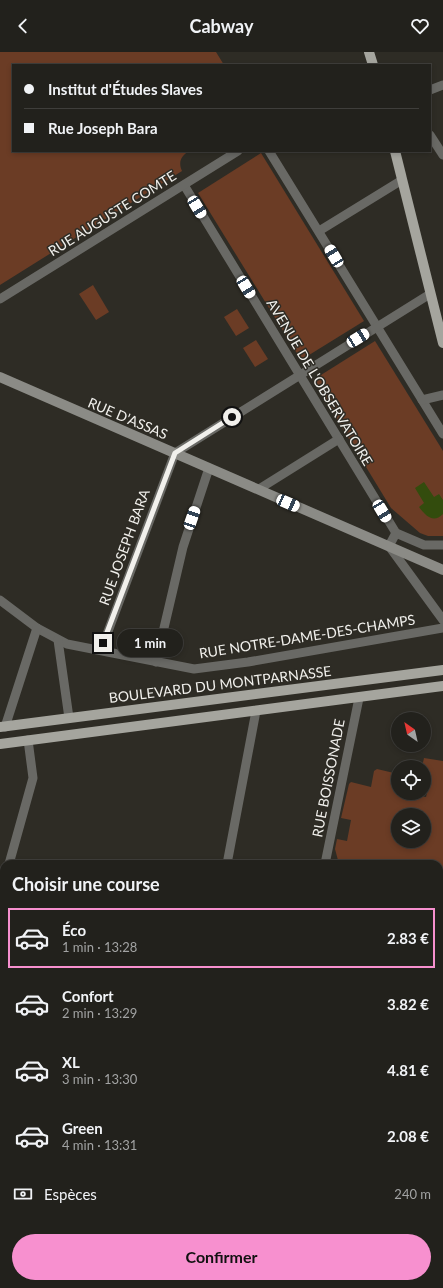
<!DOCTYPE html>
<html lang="fr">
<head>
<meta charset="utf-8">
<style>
	body { margin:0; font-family:Lato,sans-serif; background:#2e2e29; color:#f1f3f6; height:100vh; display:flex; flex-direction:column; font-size:15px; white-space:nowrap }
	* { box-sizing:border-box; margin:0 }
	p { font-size:13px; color:#a2a3a3 }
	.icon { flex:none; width:22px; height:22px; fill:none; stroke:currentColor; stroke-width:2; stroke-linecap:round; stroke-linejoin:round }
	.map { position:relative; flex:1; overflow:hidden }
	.sheet { position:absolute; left:0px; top:808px; width:443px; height:428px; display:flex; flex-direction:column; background:#22211c; border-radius:12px 12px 0 0; box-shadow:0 2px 6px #0003,0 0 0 1px #3f3e3b }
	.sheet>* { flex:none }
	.top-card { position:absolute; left:12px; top:12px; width:419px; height:88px; border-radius:0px; box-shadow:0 2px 6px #0003,0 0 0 1px #3f3e3b; display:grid; align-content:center; height:88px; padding:0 12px; background:#22211c }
	.needle { width:26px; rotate:326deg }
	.tools { position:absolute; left:391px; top:660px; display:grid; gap:8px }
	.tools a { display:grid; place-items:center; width:40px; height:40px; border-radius:50%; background:#22211c; box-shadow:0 2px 6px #0003,0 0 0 1px #3f3e3b; font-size:20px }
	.end { position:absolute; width:18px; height:18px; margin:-9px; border:5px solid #f1f0ec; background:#111; box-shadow:0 0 0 2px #111 }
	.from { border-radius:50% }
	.bubble { position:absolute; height:28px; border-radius:14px; background:#22211c; box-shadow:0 2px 6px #0003,0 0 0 1px #3f3e3b; font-size:13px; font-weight:700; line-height:28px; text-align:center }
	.car { position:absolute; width:12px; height:24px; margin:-12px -6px; border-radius:5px; box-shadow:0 0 3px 1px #0007; background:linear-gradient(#fff 24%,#345 0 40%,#fff 0 76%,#345 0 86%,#fff 0) }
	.top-card b { display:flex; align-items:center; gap:14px; height:38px; font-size:15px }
	.top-card b+b { border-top:1px solid #3f3e3b }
	.top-card i { width:10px; height:10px; background:#f1f3f6 }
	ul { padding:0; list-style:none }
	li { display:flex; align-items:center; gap:12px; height:60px; margin:0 8px 6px; padding:0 4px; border:2px solid transparent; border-radius:0px }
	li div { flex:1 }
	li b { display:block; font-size:15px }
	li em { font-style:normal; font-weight:700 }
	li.active { border-color:#f790cf }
	li>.icon { width:36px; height:36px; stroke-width:1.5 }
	h2 { padding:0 12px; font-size:18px; line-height:48px }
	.pay { display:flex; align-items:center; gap:10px; height:44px; padding:0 12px; font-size:15px }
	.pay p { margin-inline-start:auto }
	.button { display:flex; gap:8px; margin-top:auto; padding:8px 12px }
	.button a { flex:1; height:46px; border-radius:24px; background:#f790cf; color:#111; font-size:16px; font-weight:700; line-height:46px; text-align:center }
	header { display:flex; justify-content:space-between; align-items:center; height:52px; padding:0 12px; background:#22211c; font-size:18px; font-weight:700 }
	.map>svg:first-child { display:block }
	.green { fill:#6b3c25; fill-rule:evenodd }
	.water { fill:#334c0d }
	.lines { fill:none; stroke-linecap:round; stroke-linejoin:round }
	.street { stroke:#696965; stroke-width:9 }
	.secondary { stroke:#8b8b86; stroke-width:10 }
	.primary { stroke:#a5a59e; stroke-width:10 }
	.route { stroke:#f1f0ec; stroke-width:5 }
	.labels { text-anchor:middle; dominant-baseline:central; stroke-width:3; stroke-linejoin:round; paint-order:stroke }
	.street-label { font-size:14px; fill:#f1f0ec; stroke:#2e2c25 }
</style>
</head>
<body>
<header><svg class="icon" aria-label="back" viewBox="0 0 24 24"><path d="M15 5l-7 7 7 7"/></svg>Cabway<svg class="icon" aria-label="heart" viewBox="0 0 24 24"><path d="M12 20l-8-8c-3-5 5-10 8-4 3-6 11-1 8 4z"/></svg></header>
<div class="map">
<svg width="443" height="1236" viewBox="0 0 443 1236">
	<rect width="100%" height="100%" fill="#2e2c25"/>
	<!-- green -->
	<g class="green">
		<path d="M0 0H216L224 13H13V99H189C181 104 178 110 182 119L0 233Z"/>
		<polygon points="261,101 364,269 301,308 198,141"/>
		<polygon points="93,233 109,260 96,268 79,242"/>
		<polygon points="237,257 249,276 236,284 224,265"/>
		<polygon points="256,288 268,307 255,315 243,296"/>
		<polygon points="375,289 443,399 443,484 428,484 420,481 391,456 313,328"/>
		<path d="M424 706 443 709V855H439V812H339L335 797 337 787 347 789 351 768 341 766 349 732 351 730 371 735 374 719 377 717 394 721 398 727V741H414V743L426 745 429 733 424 724V715H422ZM398 763H424V789H398Z"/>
		<polygon points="4,987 4,1232 126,1232 127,1236 0,1236 0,988"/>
		<polygon points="439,1037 443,1037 443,1192 439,1188"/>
		<polygon points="132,1232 355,1232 355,1236 133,1236"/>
	</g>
	<!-- water -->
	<path class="water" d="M424 430 434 445 439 442 443 448V462C433 472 425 463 419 455L424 451 415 436Z"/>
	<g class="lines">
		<!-- street -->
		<g class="street">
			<polyline points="430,38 443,33"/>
			<polyline points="430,83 443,103"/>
			<polyline points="269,99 443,382"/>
			<polyline points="184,133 396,481 424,493 443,493"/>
			<polyline points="319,179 402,128"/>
			<polyline points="0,247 238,99"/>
			<polyline points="422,348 443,343"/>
			<polyline points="259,437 339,387"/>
			<polyline points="396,481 389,494 443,568"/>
			<polyline points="0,548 37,576 67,592 194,617 248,610 443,576"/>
			<polyline points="58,588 69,666"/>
			<polyline points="101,598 175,401 430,242"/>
			<polyline points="156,610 183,495 209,416"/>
			<polyline points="5,675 37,576"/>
			<polyline points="9,812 33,726 28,688"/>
			<polyline points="227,812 256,659"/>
			<polyline points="325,812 359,646"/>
			<polyline points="129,1232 130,1236"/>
			<polyline points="363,1232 364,1236"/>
		</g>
		<!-- secondary -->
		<g class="secondary">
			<polyline points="0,325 443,518"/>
			<polyline points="0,821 4,825"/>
			<polyline points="0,946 4,945"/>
			<polyline points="0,969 4,969"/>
			<polyline points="439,1219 443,1223"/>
		</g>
		<!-- primary -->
		<g class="primary">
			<polyline points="369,0 373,13"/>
			<polyline points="395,99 443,291"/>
			<polyline points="0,675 443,618"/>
			<polyline points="0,692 443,634"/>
		</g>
	</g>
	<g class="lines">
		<!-- route -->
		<polyline class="route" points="103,591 175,401 232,365"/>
	</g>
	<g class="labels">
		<!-- street labels -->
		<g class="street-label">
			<text transform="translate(112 161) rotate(-32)">RUE AUGUSTE COMTE</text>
			<text transform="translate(320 330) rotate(59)">AVENUE DE L'OBSERVATOIRE</text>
			<text transform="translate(128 366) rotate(23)">RUE D'ASSAS</text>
			<text transform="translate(124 495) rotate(-70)">RUE JOSEPH BARA</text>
			<text transform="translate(307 584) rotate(-9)">RUE NOTRE-DAME-DES-CHAMPS</text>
			<text transform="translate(220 632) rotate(-7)">BOULEVARD DU MONTPARNASSE</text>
			<text transform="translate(328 726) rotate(-79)">RUE BOISSONADE</text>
		</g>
	</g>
</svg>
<div class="tools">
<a><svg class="needle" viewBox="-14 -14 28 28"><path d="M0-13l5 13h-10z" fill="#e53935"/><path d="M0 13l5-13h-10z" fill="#a2a3a3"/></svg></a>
<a><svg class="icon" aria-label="locate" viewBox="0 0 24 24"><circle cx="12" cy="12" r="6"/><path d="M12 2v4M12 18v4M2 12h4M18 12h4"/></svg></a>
<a><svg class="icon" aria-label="layers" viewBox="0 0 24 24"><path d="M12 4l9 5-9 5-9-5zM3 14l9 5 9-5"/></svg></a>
</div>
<i class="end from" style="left:232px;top:365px"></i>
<i class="end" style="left:103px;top:591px"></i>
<div class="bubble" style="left:117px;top:577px;width:66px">1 min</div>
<i class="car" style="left:197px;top:155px;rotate:149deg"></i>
<i class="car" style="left:334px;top:204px;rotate:329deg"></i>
<i class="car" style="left:246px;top:235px;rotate:149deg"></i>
<i class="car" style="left:358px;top:286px;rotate:58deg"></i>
<i class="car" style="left:288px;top:451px;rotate:114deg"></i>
<i class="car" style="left:382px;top:459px;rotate:149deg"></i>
<i class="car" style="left:192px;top:466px;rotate:19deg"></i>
<div class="top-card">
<b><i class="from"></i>Institut d'Études Slaves</b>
<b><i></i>Rue Joseph Bara</b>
</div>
<section class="sheet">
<h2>Choisir une course</h2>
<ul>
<li class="active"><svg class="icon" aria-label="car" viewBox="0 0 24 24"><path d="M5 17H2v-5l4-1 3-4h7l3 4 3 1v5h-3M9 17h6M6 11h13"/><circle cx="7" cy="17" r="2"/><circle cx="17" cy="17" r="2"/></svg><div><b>Éco</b><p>1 min · 13:28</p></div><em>2.83 €</em></li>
<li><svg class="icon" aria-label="car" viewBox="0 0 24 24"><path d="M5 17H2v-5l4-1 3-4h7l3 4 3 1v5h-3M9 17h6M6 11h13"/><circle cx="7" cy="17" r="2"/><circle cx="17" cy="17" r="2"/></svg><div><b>Confort</b><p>2 min · 13:29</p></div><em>3.82 €</em></li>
<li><svg class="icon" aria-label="car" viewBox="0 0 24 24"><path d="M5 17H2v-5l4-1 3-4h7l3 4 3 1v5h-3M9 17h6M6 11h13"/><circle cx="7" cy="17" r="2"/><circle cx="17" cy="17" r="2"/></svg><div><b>XL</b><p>3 min · 13:30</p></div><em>4.81 €</em></li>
<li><svg class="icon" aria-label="car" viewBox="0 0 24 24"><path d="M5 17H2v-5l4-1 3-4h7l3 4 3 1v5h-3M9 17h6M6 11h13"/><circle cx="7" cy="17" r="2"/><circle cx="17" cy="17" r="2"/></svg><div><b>Green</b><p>4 min · 13:31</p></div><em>2.08 €</em></li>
</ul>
<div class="pay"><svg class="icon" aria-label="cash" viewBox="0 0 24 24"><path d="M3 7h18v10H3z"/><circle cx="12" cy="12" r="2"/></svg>Espèces<p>240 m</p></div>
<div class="button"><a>Confirmer</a></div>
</section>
</div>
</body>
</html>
